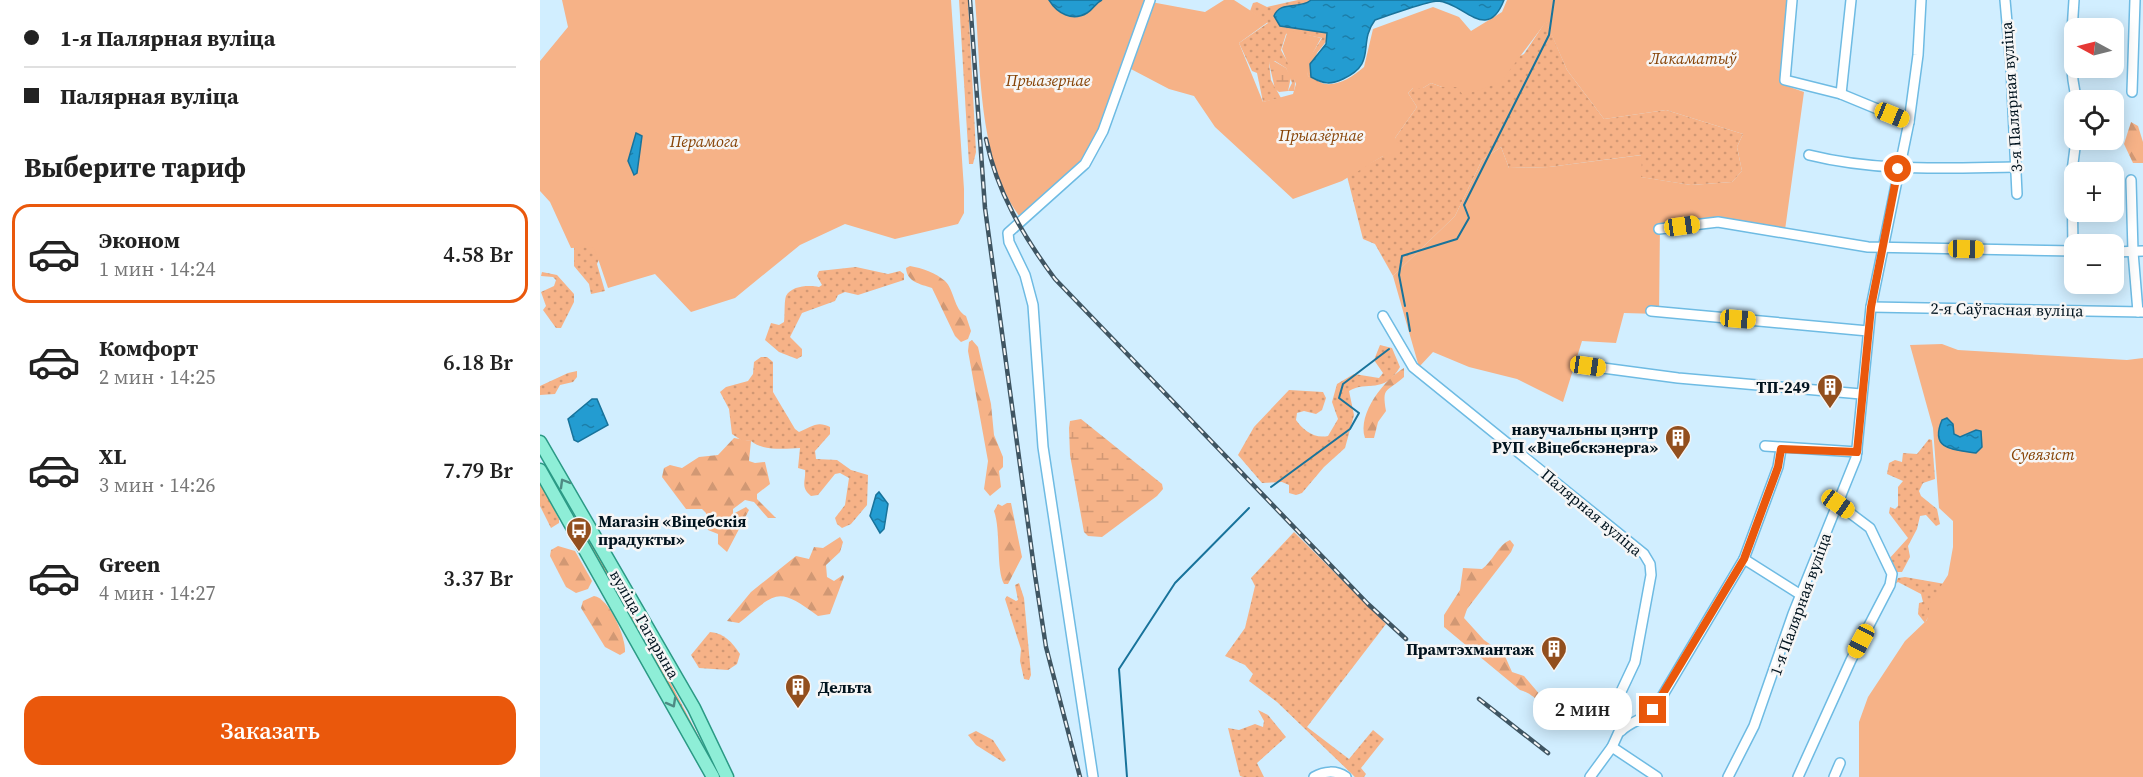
<!DOCTYPE html>
<html lang="ru">
<head>
<meta charset="utf-8">
<style>
	body { margin:0; font-family:"Source Serif 4",serif; background:#f6f6f6; color:#222; height:100vh; display:flex; flex-direction:column; font-size:22px; white-space:nowrap }
	* { box-sizing:border-box; margin:0 }
	p { font-size:20px; color:#767676 }
	.icon { flex:none; width:33px; height:33px; fill:none; stroke:currentColor; stroke-width:2; stroke-linecap:round; stroke-linejoin:round }
	.map { position:relative; flex:1; overflow:hidden }
	.details { display:flex; flex-direction:column; background:#fff; width:540px }
	.details>* { flex:none }
	.banner { display:grid; align-content:center; height:132px; padding:0 24px; background:#fff }
	.needle { width:39px; rotate:277deg }
	.fabs { position:absolute; left:1524px; top:18px; display:grid; gap:12px }
	.fabs a { display:grid; place-items:center; width:60px; height:60px; border-radius:12px; background:#fff; box-shadow:0 3px 15px #0003; font-size:30px }
	.end { position:absolute; width:27px; height:27px; margin:-14px; border:8px solid #ea580c; background:#fff; box-shadow:0 0 0 3px #fff }
	.from { border-radius:50% }
	.bubble { position:absolute; height:42px; border-radius:18px; background:#fff; box-shadow:0 3px 15px #0003; font-size:20px; font-weight:600; line-height:42px; text-align:center }
	.car { position:absolute; width:18px; height:36px; margin:-18px -9px; border-radius:8px; box-shadow:0 0 4px 2px #0007; background:linear-gradient(#f5c518 24%,#345 0 40%,#f5c518 0 76%,#345 0 86%,#f5c518 0) }
	.banner b { display:flex; align-items:center; gap:21px; height:57px; font-size:22px }
	.banner b+b { border-top:2px solid #e0e0e0 }
	.banner i { width:15px; height:15px; background:#222 }
	ul { padding:0; list-style:none }
	li { display:flex; align-items:center; gap:18px; height:99px; margin:0 12px 9px; padding:0 12px; border:3px solid transparent; border-radius:18px }
	li div { flex:1 }
	li b { display:block; font-size:22px }
	li em { font-style:normal; font-weight:600 }
	li.selected { border-color:#ea580c }
	li>.icon { width:54px; height:54px; stroke-width:1.5 }
	h2 { padding:0 24px; font-size:27px; line-height:72px }
	.primary-button { display:flex; gap:12px; margin-top:auto; padding:12px 24px }
	.primary-button a { flex:1; height:69px; border-radius:18px; background:#ea580c; color:#fff; font-size:24px; font-weight:600; line-height:69px; text-align:center }
	main { display:flex; flex:1; min-height:0 }
	.map>svg:first-child { display:block }
	.grass { fill:url(#grass-dots) }
	.forest { fill:url(#forest-firs) }
	.wetland { fill:url(#wetland-marsh) }
	.garden { fill:#f6b287 }
	.water { fill:url(#water-ripples); stroke:#18739b; stroke-width:1.5 }
	.lines { fill:none; stroke-linecap:round; stroke-linejoin:round }
	.stream { stroke:#18739b; stroke-width:2 }
	.minor-casing { stroke:#6ebbe3; stroke-width:12 }
	.major-casing { stroke:#2b9a85; stroke-width:15 }
	.minor { stroke:#fff; stroke-width:9 }
	.major { stroke:#8eeed7; stroke-width:12 }
	.rail-casing { stroke:#3f5562; stroke-width:4.5 }
	.rail { stroke:#f6f6f6; stroke-width:2; stroke-dasharray:7; stroke-linecap:butt }
	.oneway { stroke:#4e8b84 }
	.route { stroke:#ea580c; stroke-width:8 }
	.labels { text-anchor:middle; dominant-baseline:central; stroke-width:5; stroke-linejoin:round; paint-order:stroke }
	.park-label { font-size:16px; font-style:italic; fill:#864205; stroke:#f6f6f6 }
	.street-label { font-size:16px; fill:#00131e; stroke:#f6f6f6 }
	.poi-label { font-size:16px; font-weight:bold; fill:#00131e; stroke:#f6f6f6; text-anchor:end }
</style>
</head>
<body>
<main>
<section class="details">
<div class="banner">
<b><i class="from"></i>1-я Палярная вуліца</b>
<b><i></i>Палярная вуліца</b>
</div>
<h2>Выберите тариф</h2>
<ul>
<li class="selected"><svg class="icon" aria-label="car" viewBox="0 0 24 24"><path d="M5 17H2v-5l4-1 3-4h7l3 4 3 1v5h-3M9 17h6M6 11h13"/><circle cx="7" cy="17" r="2"/><circle cx="17" cy="17" r="2"/></svg><div><b>Эконом</b><p>1 мин · 14:24</p></div><em>4.58 Br</em></li>
<li><svg class="icon" aria-label="car" viewBox="0 0 24 24"><path d="M5 17H2v-5l4-1 3-4h7l3 4 3 1v5h-3M9 17h6M6 11h13"/><circle cx="7" cy="17" r="2"/><circle cx="17" cy="17" r="2"/></svg><div><b>Комфорт</b><p>2 мин · 14:25</p></div><em>6.18 Br</em></li>
<li><svg class="icon" aria-label="car" viewBox="0 0 24 24"><path d="M5 17H2v-5l4-1 3-4h7l3 4 3 1v5h-3M9 17h6M6 11h13"/><circle cx="7" cy="17" r="2"/><circle cx="17" cy="17" r="2"/></svg><div><b>XL</b><p>3 мин · 14:26</p></div><em>7.79 Br</em></li>
<li><svg class="icon" aria-label="car" viewBox="0 0 24 24"><path d="M5 17H2v-5l4-1 3-4h7l3 4 3 1v5h-3M9 17h6M6 11h13"/><circle cx="7" cy="17" r="2"/><circle cx="17" cy="17" r="2"/></svg><div><b>Green</b><p>4 мин · 14:27</p></div><em>3.37 Br</em></li>
</ul>
<div class="primary-button"><a>Заказать</a></div>
</section>
<div class="map">
<svg width="1603" height="777" viewBox="0 0 1603 777">
	<defs>
		<pattern id="grass-dots" width="8" height="8" patternUnits="userSpaceOnUse" patternTransform="scale(1.5)"><rect width="8" height="8" fill="#f6b287"/><path d="M2 2h.1M6 6h.1" fill="none" stroke="#d19874" stroke-width="1.8" stroke-linecap="round"/></pattern>
		<pattern id="forest-firs" width="22" height="20" patternUnits="userSpaceOnUse" patternTransform="scale(1.5)"><rect width="22" height="20" fill="#f6b287"/><path d="M5 1l3.5 6h-7zM16 11l3.5 6h-7z" fill="#d19874"/></pattern>
		<pattern id="wetland-marsh" width="20" height="14" patternUnits="userSpaceOnUse" patternTransform="scale(1.5)"><rect width="20" height="14" fill="#f6b287"/><path d="M1 5h8M5 5V1M11 12h8M15 12V8" fill="none" stroke="#d19874"/></pattern>
		<pattern id="water-ripples" width="26" height="14" patternUnits="userSpaceOnUse" patternTransform="scale(1.5)"><rect width="26" height="14" fill="#239cd1"/><path d="M2 4q2-2 4 0t4 0M15 11q2-2 4 0t4 0" fill="none" stroke="#1c7ea9"/></pattern>
	</defs>
	<rect width="100%" height="100%" fill="#d1eeff"/>
	<!-- grass -->
	<g class="grass">
		<polygon points="419,0 428,0 436,152 433,164 429,164"/>
		<path d="M758 0H771L767 4 745 6 765 29 787 33 789 38 777 53 771 77 784 84 770 82 765 65 782 38 751 32 746 34 741 50C749 66 758 73 754 91H748L752 83 746 68 735 61 729 63 731 80 741 98 723 102 717 73 712 71 699 43 728 23 710 11 713 3 717 2 727 7Z"/>
		<polygon points="1006,21 1027,70 1064,119 1126,110 1203,134 1197,147 1202,171 1192,182 1151,185 1100,177 1101,155 1009,167 969,168 961,147 942,160 915,216 853,276 835,244 823,239 807,176 843,156 858,156 855,138 877,107 868,93 873,88 883,88 891,83 902,87 917,87 984,54"/>
		<polygon points="34,206 62,253 57,264 65,291 51,294 49,284 34,266"/>
		<path d="M316 267 348 274 360 271 364 274V280L318 295 305 292 298 295 295 301 262 313 250 337 262 349V356L257 359 239 352 225 340 231 323 239 325 244 322C245 315 244 302 246 296 252 285 270 285 279 287L282 285 277 276 279 271Z"/>
		<polygon points="2,272 17,275 34,294 34,302 21,328 16,328 3,310 6,306 1,292 14,286 16,280 13,277 1,276"/>
		<path d="M840 345 852 348 860 367C844 395 827 380 809 391L814 415 805 448 784 467 762 493 756 495 749 493V485L742 482 722 483 698 455 714 427 749 390 783 392 786 398 782 410 776 414 764 411 757 413 756 420C763 430 774 439 788 436L798 419 792 402 797 384 814 374 839 378 843 373 834 360Z"/>
		<path d="M221 357H227L233 362V392L255 429 259 432C270 428 277 420 290 427V434L275 451 276 459 297 460 311 470 328 475 327 505 311 524 302 528 297 524 295 518 305 505 309 478 300 473 295 474 278 495 271 496C260 487 266 481 265 470L258 468 260 448C246 449 222 451 211 441L201 440 192 434 189 409 180 392 186 387 208 381 213 374 214 362Z"/>
		<polygon points="37,371 37,377 33,382 20,385 15,394 0,395 0,386 28,373"/>
		<polygon points="1389,439 1392,440 1395,479 1383,483 1379,491 1381,496 1397,509 1400,524 1396,526 1386,515 1380,516 1377,529 1368,546 1370,557 1362,572 1357,572 1348,560 1368,538 1349,513 1350,507 1355,509 1358,506 1358,487 1363,481 1347,474 1349,463 1355,460 1362,462 1363,453 1377,454"/>
		<polygon points="0,482 19,519 19,523 11,528 0,506"/>
		<polygon points="44,531 100,626 100,628 97,628 41,533"/>
		<polygon points="754,532 846,624 767,727 809,759 833,730 844,739 821,768 826,774 824,777 815,777 737,702 709,681 713,674 705,665 685,656 705,628 715,586 711,578"/>
		<polygon points="1365,577 1405,584 1385,623 1378,614 1379,603 1383,602 1381,594 1358,582 1355,584 1358,578"/>
		<polygon points="479,583 484,598 491,675 489,680 484,679 480,661 481,649 465,599 467,596 476,601 478,600 475,585"/>
		<path d="M170 632C184 633 192 642 200 654L197 664 188 670 159 668 151 655Z"/>
		<polygon points="106,642 109,642 180,777 176,777"/>
		<polygon points="718,710 728,715 746,737 717,763 724,777 703,777 700,776 688,728 699,730 715,724 723,727 724,721"/>
		<polygon points="436,731 453,740 466,760 463,762 436,745 428,735"/>
	</g>
	<!-- forest -->
	<g class="forest">
		<polygon points="1591,122 1598,126 1603,142 1603,163 1593,163 1584,144"/>
		<path d="M370 266C382 268 396 273 405 281 414 289 414 310 426 316L431 331 428 339 421 342 415 336 392 288C380 284 367 282 366 268Z"/>
		<polygon points="432,340 438,347 451,404 454,435 463,457 463,467 459,471 461,487 450,496 444,489 448,461 428,351 429,342"/>
		<path d="M864 368V377C846 393 842 386 846 411L838 422 834 438H825C817 413 845 379 864 368Z"/>
		<polygon points="194,438 211,441 209,461 215,463 225,462 230,484 217,494 217,499 236,518 228,518 214,502 205,500 193,509 193,514 206,507 209,510 187,552 178,544 178,534 168,530 166,513 162,509 146,509 122,477 124,468 130,465 142,468 159,457 178,455"/>
		<path d="M467 503H471L482 557 468 584H464C456 570 461 530 454 511L458 504 462 506Z"/>
		<path d="M300 537 303 542 300 552 286 565 287 577 294 581 303 575 304 577 290 614 278 616C237 586 237 592 199 623L187 621 211 592 256 556 269 559 274 547 283 548Z"/>
		<path d="M970 540 974 545 971 552 927 609 924 618 944 640 964 654 972 672 984 676 1001 696 1022 697 1033 704 1043 706 1061 701 1067 708 1062 720 1055 722 1029 709 1021 715C1005 713 997 694 980 690L904 627V615L920 590 923 568 942 569C953 561 958 545 970 540Z"/>
		<polygon points="18,546 35,551 52,581 48,589 36,593 26,587 10,556 11,550"/>
		<path d="M54 596C69 598 86 637 85 652L80 655 65 647 41 608 43 601Z"/>
	</g>
	<!-- wetland -->
	<g class="wetland">
		<polygon points="732,60 746,68 751,77 748,91 739,92 735,89 729,63"/>
		<polygon points="541,419 622,484 623,489 617,496 562,537 548,536 544,532 530,455 529,428 530,421"/>
	</g>
	<!-- garden -->
	<g class="garden">
		<polygon points="22,0 411,0 424,189 424,213 418,224 355,239 305,224 260,245 195,298 151,312 115,274 68,288 54,247 31,248 10,202 0,191 0,61 28,27"/>
		<path d="M435 0H509C516 13 532 22 547 13 554 9 555 3 562 0H606L563 122 546 157 480 217C438 160 441 69 435 0Z"/>
		<path d="M684 0H694L728 22 699 43 723 102 753 94 756 84 742 49 748 30 781 38 767 64 768 76C788 92 806 82 824 67L833 29 893 7 919 17 931 31 962 12 967 0H1251L1244 85 1264 92 1245 230 1178 218 1120 224 1119 314 1084 313 1076 343 1042 341 1023 402 977 379 929 367 893 352 879 367 853 276 915 216 942 160 961 147 969 168 1009 167 1102 155 1101 177 1151 185 1192 182 1202 171 1197 147 1203 134 1126 110 1064 119 1027 70 1006 22 960 83 923 95 917 87H902L891 83 883 88H873L868 93 877 107 855 138 862 148 858 156H843L802 181 753 199 675 127 654 96 629 89 589 68 611 2 665 12Z"/>
		<polygon points="1402,344 1418,350 1587,360 1603,358 1603,777 1319,777 1319,722 1328,697 1365,641 1387,620 1390,603 1408,575 1413,547 1413,521 1399,508 1393,428 1370,345"/>
	</g>
	<!-- water -->
	<g class="water">
		<path d="M509 0H562C555 3 554 9 547 13 532 22 517 13 509 0Z"/>
		<path d="M771 0H964C947 44 923 2 898 1 889 1 846 16 835 20 817 44 838 63 803 79 790 85 784 84 771 77L770 64 786 44 787 33 740 26 734 16C740 0 760 10 771 0Z"/>
		<polygon points="96,133 102,136 97,173 94,175 88,161"/>
		<polygon points="52,399 57,399 68,425 38,442 34,440 28,419"/>
		<path d="M1407 418 1413 424 1414 434 1420 437 1436 430 1441 431 1442 447 1436 453C1414 450 1389 450 1402 420Z"/>
		<polygon points="339,492 348,504 344,529 340,533 330,516 336,495"/>
	</g>
	<g class="lines">
		<!-- stream -->
		<g class="stream">
			<polyline points="865,306 859,275 862,256 917,239 929,218 924,205 1009,35 1014,0"/>
			<polyline points="867,313 870,331"/>
			<polyline points="731,487 810,429 819,413 799,398 803,384 849,349"/>
			<polyline points="587,777 579,669 635,583 709,508"/>
		</g>
		<defs>
			<g id="minor">
				<polyline points="1252,0 1245,80 1301,94 1369,122"/>
				<polyline points="1465,0 1471,68 1477,194"/>
				<path d="M1534 0C1532 34 1528 68 1537 100"/>
				<polyline points="1592,92 1595,0"/>
				<polyline points="1301,94 1311,0"/>
				<path d="M1269 155C1337 172 1405 168 1475 167"/>
				<polyline points="1591,180 1593,252 1598,312"/>
				<polyline points="1119,229 1178,222 1328,247 1534,251"/>
				<polyline points="1533,251 1532,171 1536,140"/>
				<polyline points="1574,252 1603,251"/>
				<polyline points="1331,307 1603,312"/>
				<polyline points="1111,311 1328,331"/>
				<polyline points="843,316 873,367 1104,554 1110,564 1111,575 1095,662 1079,696 1083,723 1072,747 1050,777"/>
				<polyline points="1048,366 1138,378 1321,394"/>
				<polyline points="1225,446 1317,452"/>
				<polyline points="1204,559 1261,595"/>
				<path d="M1081 731C1091 721 1103 720 1114 710L1204 559 1238 467 1241 449"/>
				<polyline points="1072,747 1117,777"/>
				<polyline points="553,777 503,447 493,305 485,275 469,242 468,233 545,164 563,131 610,0"/>
				<path d="M774 777C784 771 796 770 806 777"/>
				<polyline points="1188,777 1214,726 1253,614 1316,458 1331,307 1369,122 1378,55 1381,0"/>
				<polyline points="1258,777 1311,660 1350,585 1352,574 1330,528 1298,504"/>
				<polyline points="1294,777 1300,763"/>
			</g>
			<g id="major">
				<polyline points="0,442 154,708 187,777"/>
				<polyline points="0,470 173,777"/>
			</g>
		</defs>
		<!-- minor casing -->
		<use href="#minor" class="minor-casing"/>
		<!-- major casing -->
		<use href="#major" class="major-casing"/>
		<!-- minor -->
		<use href="#minor" class="minor"/>
		<!-- major -->
		<use href="#major" class="major"/>
		<defs>
			<g id="rail">
				<polyline points="430,0 445,208 495,575 506,647 540,777"/>
				<path d="M446 139C457 192 483 236 515 279L828 604 866 639"/>
				<polyline points="939,699 1008,753"/>
			</g>
		</defs>
		<!-- rail casing -->
		<use href="#rail" class="rail-casing"/>
		<!-- rail -->
		<use href="#rail" class="rail"/>
	</g>
	<!-- one-way arrows -->
	<defs><path id="oneway-chevron" d="M-2-3.5L2.5 0L-2 3.5" fill="none" stroke-width="1.6" stroke-linecap="round" stroke-linejoin="round" transform="scale(1.5)"/></defs>
	<g class="oneway">
		<use href="#oneway-chevron" transform="translate(24 483) rotate(-120)"/>
		<use href="#oneway-chevron" transform="translate(132 703) rotate(61)"/>
	</g>
	<g class="lines">
		<!-- route -->
		<polyline class="route" points="1113,710 1204,559 1238,467 1241,449 1317,452 1331,307 1358,169"/>
	</g>
	<!-- icons -->
	<defs>
		<symbol id="building-pin" viewBox="-11 -11 22 30"><path d="M0 17L-7.5 6A9.5 9.5 0 1 1 7.5 6Z" fill="#924f1e" stroke="#f6f6f6"/><path d="M-4-6H4V6H1V3H-1V6H-4ZM-2.5-4.3h1.7v1.8h-1.7ZM.8-4.3h1.7v1.8H.8ZM-2.5-1h1.7V.8h-1.7ZM.8-1h1.7V.8H.8Z" fill="#fff"/></symbol>
		<symbol id="bus-pin" viewBox="-11 -11 22 30"><path d="M0 17L-7.5 6A9.5 9.5 0 1 1 7.5 6Z" fill="#924f1e" stroke="#f6f6f6"/><path d="M-5-6H5V4H4V6H2V4H-2V6H-4V4H-5ZM-3.5-4V0h7V-4ZM-3.5 1.2v1.5H-2V1.2ZM2 1.2v1.5H3.5V1.2Z" fill="#fff"/></symbol>
	</defs>
	<g fill-rule="evenodd">
		<use href="#building-pin" x="1275" y="372" width="30" height="40"/>
		<use href="#building-pin" x="1123" y="423" width="30" height="40"/>
		<use href="#bus-pin" x="24" y="515" width="30" height="40"/>
		<use href="#building-pin" x="999" y="634" width="30" height="40"/>
		<use href="#building-pin" x="243" y="672" width="30" height="40"/>
	</g>
	<g class="labels">
		<!-- park labels -->
		<g class="park-label">
			<text x="1153" y="58">Лакаматыў</text>
			<text x="508" y="80">Прыазернае</text>
			<text x="781" y="135">Прыазёрнае</text>
			<text x="164" y="141">Перамога</text>
			<text x="1503" y="454">Сувязіст</text>
		</g>
		<!-- street labels -->
		<g class="street-label">
			<text transform="translate(1471 97) rotate(-94)">3-я Палярная вуліца</text>
			<text transform="translate(1467 309) rotate(1)">2-я Саўгасная вуліца</text>
			<text transform="translate(1052 512) rotate(40)">Палярная вуліца</text>
			<text transform="translate(1260 604) rotate(-70)">1-я Палярная вуліца</text>
			<text transform="translate(105 624) rotate(60)">вуліца Гагарына</text>
		</g>
		<!-- poi labels -->
		<g class="poi-label">
			<text x="1270" y="387">ТП-249</text>
			<text x="1118" y="429">навучальны цэнтр<tspan x="1118" dy="18">РУП «Віцебскэнерга»</tspan></text>
			<text x="58" y="521" text-anchor="start">Магазін «Віцебскія<tspan x="58" dy="18">прадукты»</tspan></text>
			<text x="994" y="649">Прамтэхмантаж</text>
			<text x="278" y="687" text-anchor="start">Дельта</text>
		</g>
	</g>
</svg>
<div class="fabs">
<a><svg class="needle" viewBox="-14 -14 28 28"><path d="M0-13l5 13h-10z" fill="#e53935"/><path d="M0 13l5-13h-10z" fill="#767676"/></svg></a>
<a><svg class="icon" aria-label="locate" viewBox="0 0 24 24"><circle cx="12" cy="12" r="6"/><path d="M12 2v4M12 18v4M2 12h4M18 12h4"/></svg></a>
<a>+</a>
<a>−</a>
</div>
<i class="end from" style="left:1358px;top:169px"></i>
<i class="end" style="left:1113px;top:710px"></i>
<div class="bubble" style="left:993px;top:688px;width:99px">2 мин</div>
<i class="car" style="left:1352px;top:115px;rotate:112deg"></i>
<i class="car" style="left:1142px;top:226px;rotate:82deg"></i>
<i class="car" style="left:1426px;top:249px;rotate:91deg"></i>
<i class="car" style="left:1198px;top:319px;rotate:95deg"></i>
<i class="car" style="left:1048px;top:366px;rotate:98deg"></i>
<i class="car" style="left:1298px;top:504px;rotate:125deg"></i>
<i class="car" style="left:1321px;top:641px;rotate:208deg"></i>
</div>
</main>
</body>
</html>
